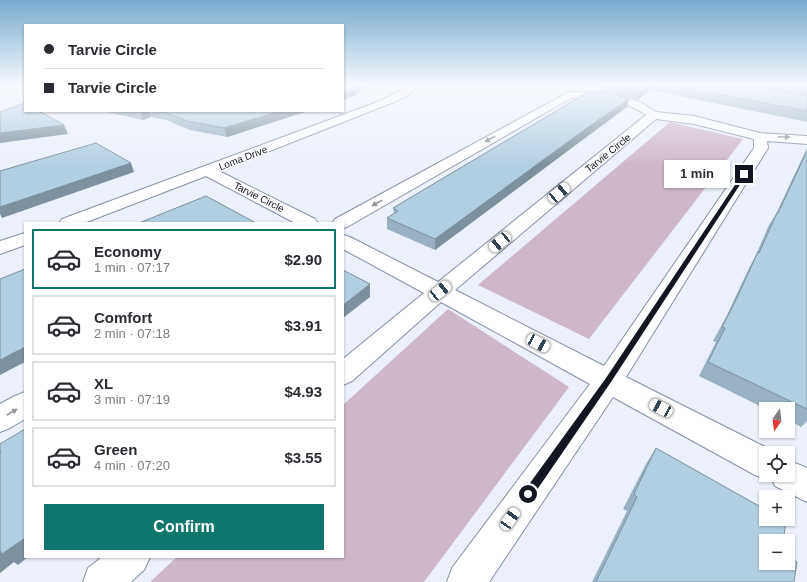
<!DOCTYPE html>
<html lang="en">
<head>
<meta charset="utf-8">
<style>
	body { margin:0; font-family:Helvetica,sans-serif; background:#f7f7f7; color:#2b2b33; height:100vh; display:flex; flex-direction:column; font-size:15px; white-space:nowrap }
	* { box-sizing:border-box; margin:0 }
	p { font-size:13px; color:#7c7c81 }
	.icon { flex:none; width:22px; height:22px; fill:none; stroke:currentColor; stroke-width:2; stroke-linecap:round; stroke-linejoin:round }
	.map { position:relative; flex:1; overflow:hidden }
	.panel { position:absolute; left:24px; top:222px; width:320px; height:336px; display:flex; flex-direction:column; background:#fff; border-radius:0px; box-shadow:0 1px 3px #0004 }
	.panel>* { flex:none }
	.hud { position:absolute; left:24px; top:24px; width:320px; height:88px; border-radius:0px; box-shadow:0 1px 3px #0004; display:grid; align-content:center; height:88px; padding:0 20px; background:#fff }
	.needle { width:26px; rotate:194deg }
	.controls { position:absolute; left:759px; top:402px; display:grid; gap:8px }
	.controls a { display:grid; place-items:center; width:36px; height:36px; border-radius:0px; background:#fff; box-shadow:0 1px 3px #0004; font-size:20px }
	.end { position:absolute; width:18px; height:18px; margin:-9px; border:5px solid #121620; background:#fff; box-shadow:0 0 0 2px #fff }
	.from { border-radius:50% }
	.bubble { position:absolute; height:28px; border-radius:0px; background:#fff; box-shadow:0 1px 3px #0004; font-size:13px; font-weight:700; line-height:28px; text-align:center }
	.car { position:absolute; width:12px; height:24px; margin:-12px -6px; border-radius:5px; box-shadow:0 0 3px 1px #0007; background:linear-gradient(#fff 24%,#345 0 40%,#fff 0 76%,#345 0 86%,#fff 0) }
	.hud b { display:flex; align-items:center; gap:14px; height:38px; font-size:15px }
	.hud b+b { border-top:1px solid #e1e1e2 }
	.hud i { width:10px; height:10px; background:#2b2b33 }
	ul { padding:7px 0 0; list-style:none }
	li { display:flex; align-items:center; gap:12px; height:60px; margin:0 8px 6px; padding:0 12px; border:2px solid #e1e1e2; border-radius:0px }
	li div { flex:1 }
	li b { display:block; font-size:15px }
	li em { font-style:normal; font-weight:700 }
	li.active { border-color:#0f766e }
	li>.icon { width:36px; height:36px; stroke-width:1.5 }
	.primary-button { display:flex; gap:8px; margin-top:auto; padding:8px 20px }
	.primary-button a { flex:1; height:46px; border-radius:0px; background:#0f766e; color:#fff; font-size:16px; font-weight:700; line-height:46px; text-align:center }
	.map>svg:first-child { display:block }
	.green { fill:#cfb7ca }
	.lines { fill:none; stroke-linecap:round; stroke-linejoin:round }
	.minor-casing { stroke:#858fa9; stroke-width:2 }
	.minor { fill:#fff; fill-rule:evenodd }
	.wall { fill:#99b1c2 }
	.shaded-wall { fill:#7d909e }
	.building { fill:#b2cee1; stroke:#7d909e }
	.oneway { fill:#94969b }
	.route { fill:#121620 }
	.labels { text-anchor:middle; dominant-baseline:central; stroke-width:3; stroke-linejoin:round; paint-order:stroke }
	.far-street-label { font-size:10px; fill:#121620; stroke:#fdfdfd }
</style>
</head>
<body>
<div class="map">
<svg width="807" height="582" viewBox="0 0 807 582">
	<rect width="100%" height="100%" fill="#ebf0fb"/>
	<!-- green -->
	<g class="green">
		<polygon points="670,122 743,139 589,339 478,285"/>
		<polygon points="448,309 569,387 424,582 150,582 177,557 343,557 343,405"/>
	</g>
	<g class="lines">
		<defs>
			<g id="minor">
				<polygon points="407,85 418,85 407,96 394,102 219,171 315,219 318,223 295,223 206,176 84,223 59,223 62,219 380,101 399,91"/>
				<path d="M569 92H590L613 95 640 102 656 112 694 116 760 133 807 136V144L767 141 768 148 626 377 777 453H766V475H788V460L807 468V502L775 486 771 477 766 479 755 475 613 397 489 582H447L452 568 590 384 441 302 352 381 343 385V359L424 293 343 249V235L350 237 438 282 646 115C625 100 596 97 571 98L347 227 343 228V223H332L335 219ZM656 119 694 124 754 139V148L604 366 455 290Z"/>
				<polygon points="25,233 25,245 0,254 0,241"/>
				<polygon points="25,392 25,419 10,428 0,432 0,404 15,396"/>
				<polygon points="102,557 150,557 144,570 131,582 83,582 88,568"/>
			</g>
		</defs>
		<!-- minor casing -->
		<use href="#minor" class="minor-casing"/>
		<!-- minor -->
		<use href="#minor" class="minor"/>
	</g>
	<!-- wall -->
	<g class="wall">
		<polygon points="600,85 807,85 807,122 650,90 637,100 621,96 629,99 627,107 585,138 435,250 387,229 387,218 394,213 393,208 607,93 598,92"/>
		<polygon points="101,111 308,111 227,137 190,130 166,120 151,117 143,120"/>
		<polygon points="807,148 807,421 801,427 788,420 788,409 766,409 699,376 716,342 713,341 726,317 750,266 755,257 769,225 776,214"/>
		<polygon points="656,448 766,541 794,582 592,582 627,511 623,509 646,464"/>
	</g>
	<!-- shaded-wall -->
	<g class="shaded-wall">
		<polygon points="358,85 366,85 355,96 343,100 343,92"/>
		<polygon points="648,85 652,85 650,90 637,100 640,91"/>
		<polygon points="629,99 627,107 585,138 435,250 435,239 587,128"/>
		<polygon points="140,111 149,111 151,117 143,120"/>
		<polygon points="280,111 308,111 227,137 224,128"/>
		<polygon points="64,125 68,134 0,143 0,133"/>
		<polygon points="131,163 134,172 2,218 0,214 0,207"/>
		<polygon points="370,284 370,297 343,318 343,305"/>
		<polygon points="25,347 25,362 0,375 0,360"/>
		<polygon points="25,538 25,557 28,557 18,565 14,562 0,573 0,550"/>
	</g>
	<!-- building -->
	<g class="building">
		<polygon points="343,85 358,85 354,88 343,92"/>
		<polygon points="611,85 648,85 640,91"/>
		<polygon points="672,85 741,85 807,96 807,111"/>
		<polygon points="790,85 807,85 807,88"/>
		<polygon points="588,92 612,94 629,99 587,128 435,239 387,218 398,211 393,208"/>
		<polygon points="25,103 25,111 39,111 64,125 0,133 0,112"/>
		<polygon points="162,111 280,111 224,128 187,121"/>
		<polygon points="96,143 131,163 0,207 0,171"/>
		<polygon points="807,151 807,409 708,362 725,328 722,327 734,304 758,252 759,253 777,213 778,213"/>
		<polygon points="206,196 256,223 139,223"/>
		<polygon points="25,269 25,347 0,360 0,279"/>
		<polygon points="343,270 370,284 343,305"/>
		<polygon points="25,429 25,538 2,554 0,550 0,453 1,453 0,451 0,444"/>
		<polygon points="656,448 766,510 766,519 781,519 786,522 783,541 766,541 766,563 788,563 788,556 797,562 794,582 596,582 637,497 634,494"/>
	</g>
	<!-- one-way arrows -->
	<defs><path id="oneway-solid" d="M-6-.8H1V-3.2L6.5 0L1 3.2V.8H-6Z"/></defs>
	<g class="oneway">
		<use href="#oneway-solid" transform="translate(784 137) rotate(3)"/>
		<use href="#oneway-solid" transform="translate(490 139) rotate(151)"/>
		<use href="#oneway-solid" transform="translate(377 203) rotate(151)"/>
		<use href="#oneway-solid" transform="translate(12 412) rotate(-30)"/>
	</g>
	<!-- sky -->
	<linearGradient id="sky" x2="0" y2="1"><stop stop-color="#76abcd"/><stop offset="0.51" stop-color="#f6f8fd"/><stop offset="1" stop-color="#f6f8fd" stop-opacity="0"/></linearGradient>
	<rect width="807" height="166" fill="url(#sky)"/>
	<!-- route -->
	<polygon class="route" points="743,173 747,174 611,382 532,497 528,499 525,497 523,494 525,490 606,378"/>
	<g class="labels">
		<!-- far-street labels -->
		<g class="far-street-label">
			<text transform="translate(608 153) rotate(-39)">Tarvie Circle</text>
			<text transform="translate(243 158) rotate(-21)">Loma Drive</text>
			<text transform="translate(259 197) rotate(27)">Tarvie Circle</text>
		</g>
	</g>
</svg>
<div class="controls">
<a><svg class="needle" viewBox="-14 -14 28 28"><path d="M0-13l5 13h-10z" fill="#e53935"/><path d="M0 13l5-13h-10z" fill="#7c7c81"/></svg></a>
<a><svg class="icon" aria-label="locate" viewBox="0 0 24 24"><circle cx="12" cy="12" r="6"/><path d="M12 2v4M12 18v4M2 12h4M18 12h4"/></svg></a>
<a>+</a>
<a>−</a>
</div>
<i class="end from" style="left:528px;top:494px"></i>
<i class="end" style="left:744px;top:174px"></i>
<div class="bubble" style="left:664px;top:160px;width:66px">1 min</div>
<i class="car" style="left:559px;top:193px;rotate:50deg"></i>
<i class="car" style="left:500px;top:242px;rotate:230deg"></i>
<i class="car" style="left:440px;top:291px;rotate:51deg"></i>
<i class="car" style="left:538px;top:343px;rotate:118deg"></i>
<i class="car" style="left:661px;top:408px;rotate:298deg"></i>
<i class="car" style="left:510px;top:519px;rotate:35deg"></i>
<div class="hud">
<b><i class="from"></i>Tarvie Circle</b>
<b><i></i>Tarvie Circle</b>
</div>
<section class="panel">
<ul>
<li class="active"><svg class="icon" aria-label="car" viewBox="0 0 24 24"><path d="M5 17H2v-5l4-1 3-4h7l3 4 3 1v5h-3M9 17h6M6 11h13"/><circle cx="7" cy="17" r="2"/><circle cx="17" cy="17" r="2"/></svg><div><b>Economy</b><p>1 min · 07:17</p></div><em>$2.90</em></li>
<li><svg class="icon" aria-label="car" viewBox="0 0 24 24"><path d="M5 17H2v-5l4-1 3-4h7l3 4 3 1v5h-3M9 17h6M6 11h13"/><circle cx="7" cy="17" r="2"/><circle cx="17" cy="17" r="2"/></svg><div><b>Comfort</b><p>2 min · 07:18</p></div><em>$3.91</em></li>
<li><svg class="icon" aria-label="car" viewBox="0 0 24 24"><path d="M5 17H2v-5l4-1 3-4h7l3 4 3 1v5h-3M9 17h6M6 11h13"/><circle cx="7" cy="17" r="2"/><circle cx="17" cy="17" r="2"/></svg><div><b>XL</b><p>3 min · 07:19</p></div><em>$4.93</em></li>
<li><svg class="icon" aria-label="car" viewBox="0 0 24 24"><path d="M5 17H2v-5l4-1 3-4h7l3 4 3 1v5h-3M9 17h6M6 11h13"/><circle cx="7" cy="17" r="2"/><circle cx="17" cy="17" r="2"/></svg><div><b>Green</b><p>4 min · 07:20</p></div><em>$3.55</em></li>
</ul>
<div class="primary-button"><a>Confirm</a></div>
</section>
</div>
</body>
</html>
